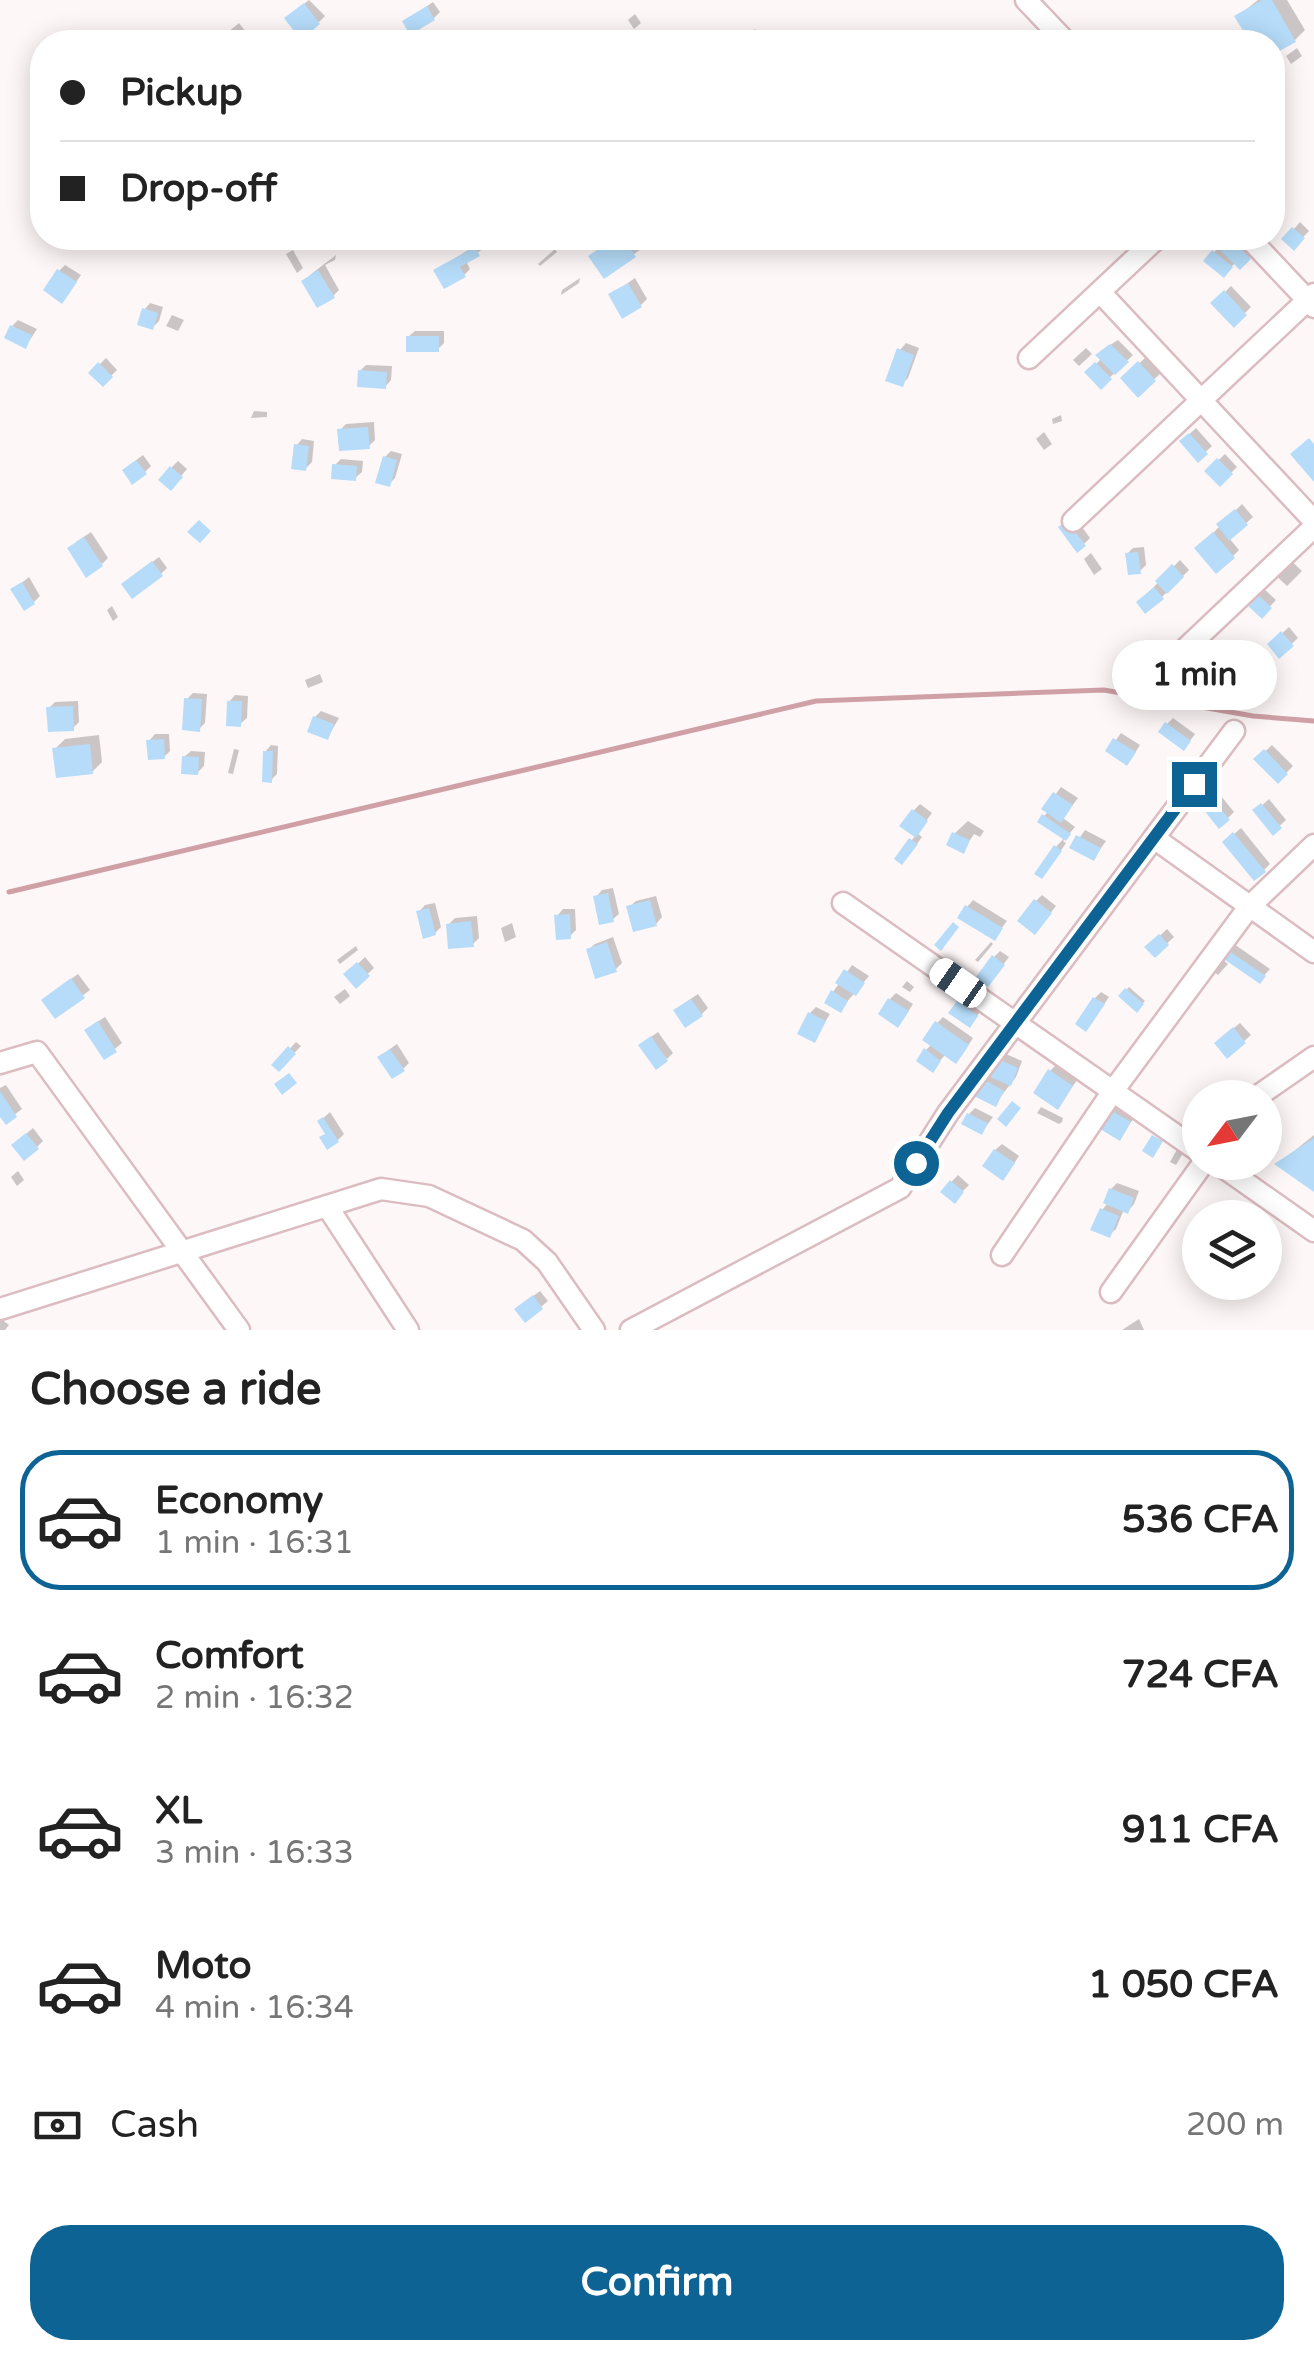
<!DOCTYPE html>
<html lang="en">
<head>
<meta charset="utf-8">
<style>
	body { margin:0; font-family:"Varela Round",sans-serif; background:#f2f2f2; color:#222; height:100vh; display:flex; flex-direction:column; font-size:38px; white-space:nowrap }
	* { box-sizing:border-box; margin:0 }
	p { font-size:32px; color:#767676 }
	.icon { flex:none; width:55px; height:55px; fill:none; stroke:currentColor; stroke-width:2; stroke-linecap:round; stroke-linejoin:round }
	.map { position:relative; height:1330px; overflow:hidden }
	.details { display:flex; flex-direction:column; background:#fff; flex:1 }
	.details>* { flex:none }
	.top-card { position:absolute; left:30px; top:30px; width:1255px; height:220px; border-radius:40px; box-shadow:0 5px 25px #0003; display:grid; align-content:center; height:220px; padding:0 30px; background:#fff }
	.needle { width:65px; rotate:238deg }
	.fabs { position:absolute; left:1182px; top:1080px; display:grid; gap:20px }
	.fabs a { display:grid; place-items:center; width:100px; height:100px; border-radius:50%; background:#fff; box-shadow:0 5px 25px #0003; font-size:50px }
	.end { position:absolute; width:45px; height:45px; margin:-22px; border:12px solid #0d6494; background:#fff; box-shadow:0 0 0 5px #fff }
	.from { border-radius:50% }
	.bubble { position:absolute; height:70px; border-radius:35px; background:#fff; box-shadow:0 5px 25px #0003; font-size:32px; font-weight:700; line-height:70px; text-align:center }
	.car { position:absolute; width:30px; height:60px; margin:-30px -15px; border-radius:12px; box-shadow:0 0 8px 2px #0007; background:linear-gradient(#fff 24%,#345 0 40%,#fff 0 76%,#345 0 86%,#fff 0) }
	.top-card b { display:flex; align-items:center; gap:35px; height:95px; font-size:38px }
	.top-card b+b { border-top:2px solid #e0e0e0 }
	.top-card i { width:25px; height:25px; background:#222 }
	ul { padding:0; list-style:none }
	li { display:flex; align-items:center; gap:30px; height:140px; margin:0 20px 15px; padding:0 10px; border:5px solid transparent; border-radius:40px }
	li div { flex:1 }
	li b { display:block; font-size:38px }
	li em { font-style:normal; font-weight:700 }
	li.active { border-color:#0d6494 }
	li>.icon { width:90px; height:90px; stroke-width:1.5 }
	h2 { padding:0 30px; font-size:45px; line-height:120px }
	.pay { display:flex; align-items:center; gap:25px; height:110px; padding:0 30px; font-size:38px }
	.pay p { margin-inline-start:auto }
	.cta { display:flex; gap:20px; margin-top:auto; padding:20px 30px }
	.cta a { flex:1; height:115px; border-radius:40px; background:#0d6494; color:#fff; font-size:40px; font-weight:700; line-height:115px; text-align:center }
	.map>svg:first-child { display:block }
	.shadow { fill:#0003 }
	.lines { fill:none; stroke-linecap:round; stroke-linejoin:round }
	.stream { stroke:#cfa0a6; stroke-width:5 }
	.building { fill:#b6dcf9 }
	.street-casing { stroke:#dbbcc0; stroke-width:25 }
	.street { stroke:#fff; stroke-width:20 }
	.route { stroke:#0d6494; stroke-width:12 }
</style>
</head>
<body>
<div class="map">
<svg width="1314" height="1330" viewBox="0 0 1314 1330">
	<rect width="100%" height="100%" fill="#fef7f8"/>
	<!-- shadow -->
	<g class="shadow">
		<polygon points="309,0 325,16 319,22 294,12"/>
		<polygon points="1258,0 1287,0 1305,30 1295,40 1253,42 1238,16"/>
		<polygon points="433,2 440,12 434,18 405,21"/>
		<polygon points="635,14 641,23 634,29 628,20"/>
		<polygon points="239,23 246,32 234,42 227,33"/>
		<polygon points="755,29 762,40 760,42 738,42"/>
		<polygon points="608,31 616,42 593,42"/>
		<polygon points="1297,48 1302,56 1291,64 1286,56"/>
		<polygon points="1272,95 1284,114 1272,123"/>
		<polygon points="1300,222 1309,231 1294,247 1285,239"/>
		<polygon points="285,238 302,238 290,245"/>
		<polygon points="418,238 439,238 424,248"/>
		<polygon points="616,238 633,238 641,249 604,276 597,250"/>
		<polygon points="1180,238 1203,238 1191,249"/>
		<polygon points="1227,238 1241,238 1255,252 1240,267 1236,262 1224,274 1207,260"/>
		<polygon points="481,242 484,248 466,261 470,269 464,275 436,270"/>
		<polygon points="555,249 557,252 540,266 538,264"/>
		<polygon points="293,250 303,268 297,273 286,254"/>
		<polygon points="336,255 335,260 325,265 339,290 333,296 310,275"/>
		<polygon points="65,265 81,275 68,294 59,271"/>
		<polygon points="580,278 579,283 561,295 562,290"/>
		<polygon points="635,278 647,299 641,305 611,295"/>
		<polygon points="1231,286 1251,307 1234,324 1214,303"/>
		<polygon points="150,303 163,307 159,321 153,327 144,310"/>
		<polygon points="172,315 184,320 178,331 166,326"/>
		<polygon points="18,320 37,329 26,346 12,326"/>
		<polygon points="415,331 444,331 444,343 438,349 408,337"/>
		<polygon points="1118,340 1133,355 1101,386 1088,372 1102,358 1104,349"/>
		<polygon points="906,343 919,348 908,378 902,384 900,350"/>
		<polygon points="1086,348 1092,354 1079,366 1073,360"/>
		<polygon points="1146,357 1161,373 1138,394 1124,378"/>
		<polygon points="106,358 117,370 103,384 91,373"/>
		<polygon points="366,365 392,366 391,380 385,387 360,371"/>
		<polygon points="254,411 267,412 267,417 251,418"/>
		<polygon points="1061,415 1062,421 1053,424 1052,419"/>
		<polygon points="374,422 375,440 369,446 340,430 346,424"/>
		<polygon points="1196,428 1212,446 1198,459 1182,441"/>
		<polygon points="1044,432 1052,444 1044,450 1036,439"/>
		<polygon points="302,439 314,441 312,462 306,468 296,446"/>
		<polygon points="391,451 402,454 395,478 389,484 385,457"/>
		<polygon points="1225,454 1237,467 1220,484 1207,471"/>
		<polygon points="143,455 151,466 145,472 131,464"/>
		<polygon points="341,459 363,461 362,472 355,478 335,465"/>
		<polygon points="178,461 187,469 171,488 172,467"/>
		<polygon points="1242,504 1253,517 1229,538 1239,550 1233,556 1204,542"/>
		<polygon points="1074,516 1090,538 1084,544 1061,528"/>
		<polygon points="91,532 108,558 102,564 76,542"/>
		<polygon points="1144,547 1146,565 1140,571 1127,554 1133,548"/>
		<polygon points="1091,553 1102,569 1094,575 1084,559"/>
		<polygon points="159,557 167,568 161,574 131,578"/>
		<polygon points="1288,558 1302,571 1287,586 1273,573"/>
		<polygon points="1180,560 1189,570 1162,597 1145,596"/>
		<polygon points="29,577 40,596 34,602 14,589"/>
		<polygon points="1263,588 1276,600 1262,615 1249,603"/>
		<polygon points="112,606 118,617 113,621 107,610"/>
		<polygon points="1289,627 1298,638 1280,655 1270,644"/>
		<polygon points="320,674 323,682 308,688 305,680"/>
		<polygon points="193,693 207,694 205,723 199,729 187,699"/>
		<polygon points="235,695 248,696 247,718 240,724 229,702"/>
		<polygon points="78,701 79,722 73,728 49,708 55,702"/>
		<polygon points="321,711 339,718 328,737 315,717"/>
		<polygon points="1173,718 1195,734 1190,741 1167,724"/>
		<polygon points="1121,733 1140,745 1133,756 1108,751"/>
		<polygon points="155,734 169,734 170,751 164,757 149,741"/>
		<polygon points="99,735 102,762 92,772 55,749 65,739"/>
		<polygon points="271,745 278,746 277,774 271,780 265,752"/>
		<polygon points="1272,745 1293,766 1278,781 1257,759"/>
		<polygon points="234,749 239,750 233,774 228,773"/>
		<polygon points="191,751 205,752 204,766 197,773 184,757"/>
		<polygon points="1061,787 1078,798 1063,818 1075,827 1063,841 1066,843 1048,870 1056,847 1065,837 1044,816 1049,811 1045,809"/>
		<polygon points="1221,796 1234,812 1228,818 1212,803"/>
		<polygon points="1269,799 1286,820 1273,832 1256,811"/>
		<polygon points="920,804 932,813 917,833 922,837 908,856 897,858 916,835 914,810"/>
		<polygon points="968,821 984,831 980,837 974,834 963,851 949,844 955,833"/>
		<polygon points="1241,828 1270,864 1264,870 1225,842"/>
		<polygon points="1085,830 1106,841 1094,858 1073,847"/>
		<polygon points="613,888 619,914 612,920 596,897 602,890"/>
		<polygon points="1042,895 1056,906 1041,925 1036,901"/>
		<polygon points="656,896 662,917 656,924 629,907 636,901"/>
		<polygon points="973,900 1007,921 995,937 967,907"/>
		<polygon points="435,903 441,927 435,933 419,912 425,905"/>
		<polygon points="563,909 575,909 576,930 570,936 557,916"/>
		<polygon points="477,916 479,938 473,944 448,925 455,918"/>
		<polygon points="512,923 516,937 505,942 501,928"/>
		<polygon points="1167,929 1174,937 1155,955 1148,947"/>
		<polygon points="613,937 622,963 615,970 588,950 595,944"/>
		<polygon points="991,942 993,944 978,962 975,960"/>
		<polygon points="1234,944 1270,969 1260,980 1228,950"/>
		<polygon points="356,946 358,950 340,964 337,960"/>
		<polygon points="1000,951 1009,957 994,977 994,957"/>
		<polygon points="365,957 374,968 356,985 347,974"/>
		<polygon points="1220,957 1228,964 1218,975 1210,969"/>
		<polygon points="852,965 869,976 840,1010 833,992"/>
		<polygon points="78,974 90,990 55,1016 50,994"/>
		<polygon points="907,981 914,987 910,992 902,987"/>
		<polygon points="1129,987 1145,1001 1137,1009 1121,996"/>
		<polygon points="345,989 350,996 340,1004 334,997"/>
		<polygon points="1101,992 1109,997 1092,1022 1095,998"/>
		<polygon points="896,993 913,1004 904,1018 890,999"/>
		<polygon points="698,994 708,1008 701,1015 683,1004"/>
		<polygon points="965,996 982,1009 975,1019 959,1002"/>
		<polygon points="816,1007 830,1014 814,1040 810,1013"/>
		<polygon points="105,1017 122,1043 105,1057 94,1024"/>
		<polygon points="943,1017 973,1038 962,1055 946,1054 938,1063 926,1050 932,1044 937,1023"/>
		<polygon points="1240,1023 1251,1035 1227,1056 1223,1037"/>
		<polygon points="658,1032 673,1053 667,1059 648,1039"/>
		<polygon points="296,1042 301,1046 279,1069 275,1065"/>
		<polygon points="397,1044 409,1063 403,1069 387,1051"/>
		<polygon points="1006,1054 1022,1061 1016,1077 995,1104 985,1081"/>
		<polygon points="1056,1065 1078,1079 1058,1106 1050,1071"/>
		<polygon points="6,1085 22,1109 6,1121 0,1112 0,1088"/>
		<polygon points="1119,1105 1136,1115 1120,1138 1112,1112"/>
		<polygon points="1041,1107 1063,1118 1062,1122 1059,1124 1037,1113"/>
		<polygon points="975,1108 993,1117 982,1132 969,1114"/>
		<polygon points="330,1112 344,1134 338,1140 327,1133 320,1121"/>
		<polygon points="33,1128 43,1141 37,1147 20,1139"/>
		<polygon points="1314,1135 1314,1189 1278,1164"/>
		<polygon points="1002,1144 1019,1156 1009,1171 995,1150"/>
		<polygon points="1180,1144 1188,1145 1176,1165 1170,1162"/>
		<polygon points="18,1171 24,1180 17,1186 11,1177"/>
		<polygon points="958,1175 969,1185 954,1200 943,1191"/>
		<polygon points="1117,1183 1139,1191 1134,1204 1128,1211 1124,1209 1116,1229 1109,1235 1102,1210 1108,1203 1111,1189"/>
		<polygon points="540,1291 548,1301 525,1320 524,1303"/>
		<polygon points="0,1318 9,1325 5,1330 0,1330"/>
		<polygon points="1139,1319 1144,1330 1122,1330"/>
	</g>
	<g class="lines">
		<!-- stream -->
		<polyline class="stream" points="9,892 816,701 1104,690 1253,716 1314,721"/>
	</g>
	<!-- building -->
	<g class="building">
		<polygon points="1262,0 1272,0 1296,42 1272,55 1272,42 1250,42 1234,16"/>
		<polygon points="304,3 320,24 301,40 284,18"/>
		<polygon points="427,6 435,20 410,35 402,21"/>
		<polygon points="1292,227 1305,238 1294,251 1281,239"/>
		<polygon points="615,238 623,238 636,257 604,279 588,256"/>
		<polygon points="1224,238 1229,238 1251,259 1240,270 1216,246"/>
		<polygon points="475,247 480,256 460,267 466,277 444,289 433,270"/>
		<polygon points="1212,250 1233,267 1224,278 1203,261"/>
		<polygon points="57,269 77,282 62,304 43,290"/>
		<polygon points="318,270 335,298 317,308 301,281"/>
		<polygon points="628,283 642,307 622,319 608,294"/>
		<polygon points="1224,290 1247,315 1234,328 1210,303"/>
		<polygon points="142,308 158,313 153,330 137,325"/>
		<polygon points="10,325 32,335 26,349 4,338"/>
		<rect x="406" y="336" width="33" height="16"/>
		<polygon points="1110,344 1129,362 1115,375 1095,355"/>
		<polygon points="897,348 914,355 903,387 885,381"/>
		<polygon points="1138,361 1156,381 1138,398 1120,378"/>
		<polygon points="98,362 113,377 103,387 88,373"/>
		<polygon points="1095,362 1112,379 1101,390 1084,372"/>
		<polygon points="358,370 387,372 386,389 357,387"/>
		<polygon points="368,427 370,449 339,451 337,429"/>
		<polygon points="1189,433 1208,454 1198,463 1179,441"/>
		<polygon points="1309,438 1314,444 1314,482 1290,454"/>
		<polygon points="294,444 309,446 306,471 291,469"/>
		<polygon points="383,456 397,460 390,487 375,483"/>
		<polygon points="1217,458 1233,474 1220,487 1204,471"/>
		<polygon points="136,460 147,474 132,485 122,470"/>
		<polygon points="332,464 357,466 356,481 331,479"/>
		<polygon points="170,466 183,477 171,491 158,480"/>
		<polygon points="1235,509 1248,525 1229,541 1216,524"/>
		<polygon points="199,520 211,531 200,543 187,532"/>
		<polygon points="1067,521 1086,546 1077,553 1058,527"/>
		<polygon points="1213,532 1235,558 1216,574 1194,548"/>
		<polygon points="84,537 103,566 86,578 67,548"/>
		<polygon points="1138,552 1141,574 1128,575 1125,553"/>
		<polygon points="152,561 163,576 132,599 121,584"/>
		<polygon points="1172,564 1184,577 1167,594 1155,581"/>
		<polygon points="22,582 35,604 24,611 10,589"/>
		<polygon points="1154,587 1164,599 1145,614 1136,602"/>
		<polygon points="1255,592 1272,608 1262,619 1245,603"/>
		<polygon points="1281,631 1294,646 1279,659 1267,644"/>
		<polygon points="184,698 202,699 200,732 182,730"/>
		<polygon points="227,701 242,701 241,727 226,726"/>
		<polygon points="73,706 74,731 48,732 46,707"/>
		<polygon points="313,716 334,724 328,740 307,732"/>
		<polygon points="1165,722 1191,741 1184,751 1158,732"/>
		<polygon points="1113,738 1136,752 1127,766 1105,751"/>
		<polygon points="164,739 165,759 148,760 146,740"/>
		<polygon points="90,744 93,774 56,778 52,748"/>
		<polygon points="1264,749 1288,774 1278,784 1253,759"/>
		<polygon points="263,751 273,751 272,783 262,782"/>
		<polygon points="182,756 199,757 198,775 181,774"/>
		<polygon points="1053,792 1073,805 1061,823 1041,809"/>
		<polygon points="1214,801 1230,820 1219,829 1203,809"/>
		<polygon points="1261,803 1282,828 1273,836 1252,810"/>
		<polygon points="912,809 928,821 916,838 899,826"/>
		<polygon points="1042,814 1071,834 1066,841 1037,822"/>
		<polygon points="952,832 970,840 964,854 946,845"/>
		<polygon points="1233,832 1266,872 1254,881 1222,842"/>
		<polygon points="1076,835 1101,848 1094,861 1069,848"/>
		<polygon points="909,838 918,844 902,865 894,859"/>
		<polygon points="1054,845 1062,851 1042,879 1034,874"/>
		<polygon points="608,893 614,922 599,925 593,896"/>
		<polygon points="1034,899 1052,913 1035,935 1017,921"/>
		<polygon points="650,900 657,926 633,932 626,906"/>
		<polygon points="965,905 1003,928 995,941 957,918"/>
		<polygon points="429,908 436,935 423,939 416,911"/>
		<polygon points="570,914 571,939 556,940 554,915"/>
		<polygon points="471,921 474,947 448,949 446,924"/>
		<polygon points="953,922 959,927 941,951 934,945"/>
		<polygon points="1159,934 1169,945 1155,958 1144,947"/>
		<polygon points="607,942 617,972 595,979 586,949"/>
		<polygon points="1226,949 1266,976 1260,984 1221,957"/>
		<polygon points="992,955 1005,965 988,987 976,977"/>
		<polygon points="357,962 370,976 356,989 343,974"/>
		<polygon points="844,969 865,983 856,996 835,983"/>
		<polygon points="71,978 85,998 55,1019 41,1000"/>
		<polygon points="1125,988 1144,1004 1137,1013 1118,996"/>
		<polygon points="831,990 848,1001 841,1013 824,1003"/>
		<polygon points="1093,997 1105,1004 1086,1032 1075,1024"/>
		<polygon points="888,998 909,1011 898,1028 878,1014"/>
		<polygon points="691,999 703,1016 685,1028 673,1010"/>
		<polygon points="957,1001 978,1016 970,1028 948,1013"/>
		<polygon points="808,1012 826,1021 815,1043 797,1034"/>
		<polygon points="98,1021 117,1052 104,1060 84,1030"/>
		<polygon points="935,1021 969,1045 956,1064 922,1040"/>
		<polygon points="1233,1027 1246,1043 1227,1059 1214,1043"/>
		<polygon points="651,1036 668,1061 656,1070 638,1045"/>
		<polygon points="288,1046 296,1054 279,1072 271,1065"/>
		<polygon points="924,1048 941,1061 933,1073 916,1061"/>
		<polygon points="390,1049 405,1071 392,1079 377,1057"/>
		<polygon points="998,1059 1018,1068 1011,1086 990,1077"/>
		<polygon points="1048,1069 1073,1086 1058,1110 1033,1093"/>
		<polygon points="289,1073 297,1083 282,1095 274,1084"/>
		<polygon points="983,1079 1004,1091 996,1107 974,1096"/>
		<polygon points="0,1091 17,1117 6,1125 0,1117"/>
		<polygon points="1012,1101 1021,1108 1006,1127 997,1119"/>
		<polygon points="1110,1110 1131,1122 1120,1141 1100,1129"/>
		<polygon points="967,1113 988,1123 982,1135 961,1124"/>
		<polygon points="323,1117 339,1142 327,1150 319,1137 325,1134 317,1121"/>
		<polygon points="26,1133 39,1149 24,1161 11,1145"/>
		<polygon points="1152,1135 1163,1141 1153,1158 1142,1151"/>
		<polygon points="1314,1138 1314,1192 1274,1164"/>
		<polygon points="994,1149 1015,1163 1003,1181 982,1166"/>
		<polygon points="950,1180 964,1192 955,1204 940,1192"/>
		<polygon points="1109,1188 1134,1198 1128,1214 1103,1203"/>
		<polygon points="1100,1208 1119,1216 1110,1238 1090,1230"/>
		<polygon points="533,1295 543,1309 525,1323 514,1309"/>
	</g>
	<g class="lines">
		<defs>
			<g id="street">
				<polyline points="1026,0 1066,42"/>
				<polyline points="1249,238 1314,307"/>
				<polyline points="1100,292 1314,521"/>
				<polyline points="1029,358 1157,238"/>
				<polyline points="1073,521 1314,294"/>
				<polyline points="1164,669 1314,527"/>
				<polyline points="1154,838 1314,952"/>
				<polyline points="843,903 1200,1152"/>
				<polyline points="0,1063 37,1052 239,1330"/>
				<polyline points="1255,1098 1314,1057"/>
				<polyline points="1216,1162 1314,1231"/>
				<polyline points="327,1206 408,1330"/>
				<polyline points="1002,1255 1113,1091 1249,907 1314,845"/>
				<polyline points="1111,1292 1204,1162"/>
				<polyline points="0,1309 381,1189 429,1196 523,1240 547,1262 594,1330"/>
				<polyline points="631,1330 900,1188 948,1113 1234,731"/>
			</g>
		</defs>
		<!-- street casing -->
		<use href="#street" class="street-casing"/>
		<!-- street -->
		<use href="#street" class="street"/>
	</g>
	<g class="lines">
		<!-- route -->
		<polyline class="route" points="916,1163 948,1113 1194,784"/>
	</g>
</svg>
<div class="fabs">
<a><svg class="needle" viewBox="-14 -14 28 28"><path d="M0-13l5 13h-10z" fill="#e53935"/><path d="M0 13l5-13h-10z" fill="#767676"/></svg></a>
<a><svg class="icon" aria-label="layers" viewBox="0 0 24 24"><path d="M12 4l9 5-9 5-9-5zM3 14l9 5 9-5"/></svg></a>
</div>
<i class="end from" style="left:916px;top:1163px"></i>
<i class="end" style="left:1194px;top:784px"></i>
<div class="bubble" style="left:1112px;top:640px;width:165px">1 min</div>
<i class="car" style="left:958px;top:983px;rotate:305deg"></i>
<div class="top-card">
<b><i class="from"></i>Pickup</b>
<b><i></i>Drop-off</b>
</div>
</div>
<section class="details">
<h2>Choose a ride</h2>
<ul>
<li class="active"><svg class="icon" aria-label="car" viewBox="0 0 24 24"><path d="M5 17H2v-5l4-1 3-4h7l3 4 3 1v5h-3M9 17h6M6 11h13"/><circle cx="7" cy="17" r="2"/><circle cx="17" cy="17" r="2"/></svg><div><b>Economy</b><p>1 min · 16:31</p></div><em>536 CFA</em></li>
<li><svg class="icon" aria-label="car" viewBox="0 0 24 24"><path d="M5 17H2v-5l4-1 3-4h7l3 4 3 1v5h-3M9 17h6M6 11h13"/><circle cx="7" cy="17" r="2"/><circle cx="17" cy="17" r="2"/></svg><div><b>Comfort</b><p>2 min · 16:32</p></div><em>724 CFA</em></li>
<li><svg class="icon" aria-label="car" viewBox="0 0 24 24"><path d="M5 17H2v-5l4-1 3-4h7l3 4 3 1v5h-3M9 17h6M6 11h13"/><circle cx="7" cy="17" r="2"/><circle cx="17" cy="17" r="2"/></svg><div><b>XL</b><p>3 min · 16:33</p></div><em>911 CFA</em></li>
<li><svg class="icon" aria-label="car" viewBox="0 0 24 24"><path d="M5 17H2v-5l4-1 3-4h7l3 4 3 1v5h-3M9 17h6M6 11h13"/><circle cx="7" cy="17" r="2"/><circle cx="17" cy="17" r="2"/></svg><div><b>Moto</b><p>4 min · 16:34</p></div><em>1 050 CFA</em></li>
</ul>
<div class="pay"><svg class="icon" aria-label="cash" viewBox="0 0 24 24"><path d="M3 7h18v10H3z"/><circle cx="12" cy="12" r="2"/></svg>Cash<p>200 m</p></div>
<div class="cta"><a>Confirm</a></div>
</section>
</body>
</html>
